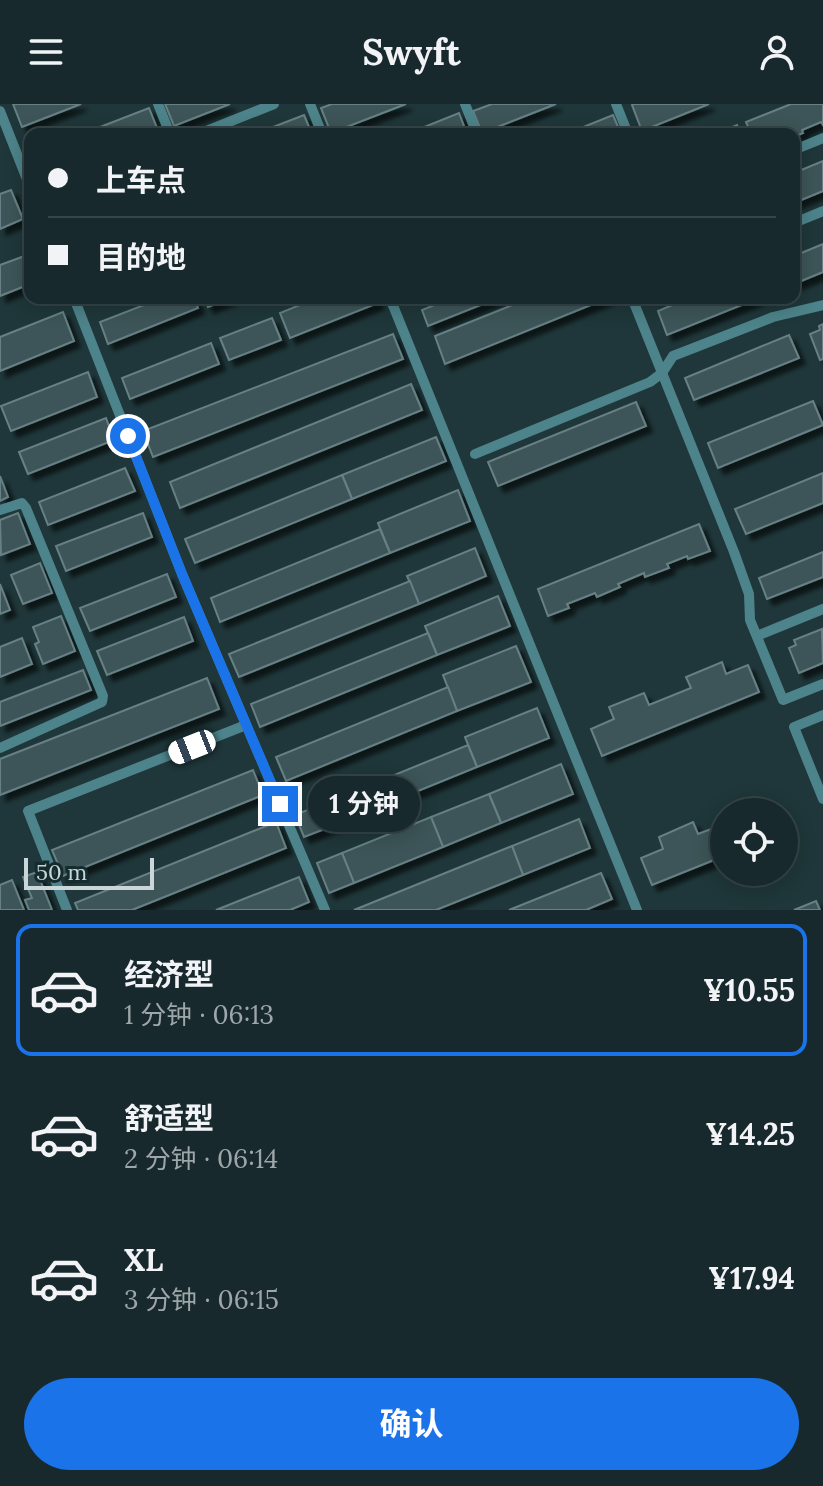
<!DOCTYPE html>
<html lang="zh">
<head>
<meta charset="utf-8">
<style>
	body { margin:0; font-family:Lora,"Noto Sans SC",serif; background:#203134; color:#f1f3f6; height:100vh; display:flex; flex-direction:column; font-size:30px; white-space:nowrap }
	* { box-sizing:border-box; margin:0 }
	p { font-size:26px; color:#9ea6a9 }
	.icon { flex:none; width:44px; height:44px; fill:none; stroke:currentColor; stroke-width:2; stroke-linecap:round; stroke-linejoin:round }
	.map { position:relative; height:806px; overflow:hidden }
	.sheet { display:flex; flex-direction:column; background:#17292c; flex:1 }
	.sheet>* { flex:none }
	.banner { position:absolute; left:24px; top:24px; width:776px; height:176px; border-radius:16px; box-shadow:0 4px 20px #0003,0 0 0 2px #364548; display:grid; align-content:center; height:176px; padding:0 24px; background:#17292c }
	.fabs { position:absolute; left:710px; top:694px; display:grid; gap:16px }
	.fabs a { display:grid; place-items:center; width:88px; height:88px; border-radius:50%; background:#17292c; box-shadow:0 4px 20px #0003,0 0 0 2px #364548; font-size:40px }
	.scale { position:absolute; left:24px; bottom:20px; width:130px; box-sizing:border-box; padding-left:8px; border:4px solid #cad7d9; border-top:0; font-size:22px; line-height:28px; white-space:nowrap; color:#cad7d9; -webkit-text-stroke:6px #152c2f; paint-order:stroke }
	.end { position:absolute; width:36px; height:36px; margin:-18px; border:10px solid #1a73e8; background:#fff; box-shadow:0 0 0 4px #fff }
	.from { border-radius:50% }
	.bubble { position:absolute; height:56px; border-radius:28px; background:#17292c; box-shadow:0 4px 20px #0003,0 0 0 2px #364548; font-size:26px; font-weight:700; line-height:56px; text-align:center }
	.car { position:absolute; width:24px; height:48px; margin:-24px -12px; border-radius:10px; box-shadow:0 0 6px 2px #0007; background:linear-gradient(#fff 24%,#345 0 40%,#fff 0 76%,#345 0 86%,#fff 0) }
	.banner b { display:flex; align-items:center; gap:28px; height:76px; font-size:30px }
	.banner b+b { border-top:2px solid #364548 }
	.banner i { width:20px; height:20px; background:#f1f3f6 }
	ul { padding:14px 0 0; list-style:none }
	li { display:flex; align-items:center; gap:24px; height:132px; margin:0 16px 12px; padding:0 8px; border:4px solid transparent; border-radius:16px }
	li div { flex:1 }
	li b { display:block; font-size:30px }
	li em { font-style:normal; font-weight:700 }
	li.current { border-color:#1a73e8 }
	li>.icon { width:72px; height:72px; stroke-width:1.5 }
	.primary-button { display:flex; gap:16px; margin-top:auto; padding:16px 24px }
	.primary-button a { flex:1; height:92px; border-radius:48px; background:#1a73e8; color:#fff; font-size:32px; font-weight:700; line-height:92px; text-align:center }
	header { display:flex; justify-content:space-between; align-items:center; height:104px; padding:0 24px; background:#17292c; font-size:36px; font-weight:700 }
	.map>svg:first-child { display:block }
	.building { fill:#3d5559; stroke:#678084; stroke-width:2; filter:url(#shadow) }
	.lines { fill:none; stroke-linecap:round; stroke-linejoin:round }
	.lane { stroke:#4d838a; stroke-width:10 }
	.route { stroke:#1a73e8; stroke-width:10 }
</style>
</head>
<body>
<header><svg class="icon" aria-label="menu" viewBox="0 0 24 24"><path d="M4 6h16M4 12h16M4 18h16"/></svg>Swyft<svg class="icon" aria-label="person" viewBox="0 0 24 24"><circle cx="12" cy="8" r="4"/><path d="M4 21q1-7 8-7t8 7"/></svg></header>
<div class="map">
<svg width="823" height="806" viewBox="0 0 823 806">
	<defs>
		<filter id="shadow"><feDropShadow dx="6" dy="6" stdDeviation="2" flood-color="#0009"/></filter>
	</defs>
	<rect width="100%" height="100%" fill="#1f373a"/>
	<!-- building -->
	<g class="building">
		<polygon points="13,0 81,0 22,23"/>
		<polygon points="165,0 230,0 174,22"/>
		<polygon points="332,0 406,0 331,29 321,4"/>
		<polygon points="492,0 556,0 482,29 473,7"/>
		<polygon points="634,0 709,0 642,27 632,1"/>
		<polygon points="791,0 823,0 823,21 821,18 802,26 803,29 794,33 794,30 751,30 746,18"/>
		<polygon points="149,4 159,29 82,30"/>
		<polygon points="459,9 467,30 407,30"/>
		<polygon points="304,11 312,30 255,30"/>
		<polygon points="613,11 621,30 566,30"/>
		<polygon points="737,21 740,30 715,30"/>
		<polygon points="823,57 823,87 794,99 794,69"/>
		<polygon points="11,86 23,115 0,125 0,90"/>
		<polygon points="823,140 823,168 794,180 794,152"/>
		<polygon points="30,150 30,180 0,192 0,161"/>
		<polygon points="162,194 194,194 198,204 108,240 100,218"/>
		<polygon points="204,194 231,194 208,203"/>
		<polygon points="317,194 376,194 378,199 290,234 280,209"/>
		<polygon points="452,194 498,194 428,222 422,206"/>
		<polygon points="530,194 608,194 445,260 435,232"/>
		<polygon points="689,194 759,194 667,231 658,207"/>
		<polygon points="63,208 74,237 0,267 0,233"/>
		<polygon points="272,214 281,236 229,256 220,234"/>
		<polygon points="823,220 823,255 820,256 810,230 820,226 819,222"/>
		<polygon points="393,230 403,255 153,353 143,327"/>
		<polygon points="789,231 799,254 694,296 685,274"/>
		<polygon points="211,239 219,260 130,295 122,274"/>
		<polygon points="88,268 97,293 11,327 1,302"/>
		<polygon points="411,280 422,306 180,404 170,378"/>
		<polygon points="813,297 823,321 718,364 708,339"/>
		<polygon points="636,298 646,322 498,382 488,358"/>
		<polygon points="106,314 114,336 28,370 19,348"/>
		<polygon points="436,333 446,357 352,395 342,371"/>
		<polygon points="125,364 135,387 48,421 39,398"/>
		<polygon points="823,369 823,399 746,430 735,405"/>
		<polygon points="342,371 352,395 195,459 185,435"/>
		<polygon points="0,372 8,393 0,397"/>
		<polygon points="458,386 470,417 390,449 378,419"/>
		<polygon points="18,409 30,440 1,451 0,416"/>
		<polygon points="143,409 152,433 66,467 56,442"/>
		<polygon points="699,420 710,447 688,455 687,452 667,460 669,464 645,473 644,469 618,480 620,483 597,493 595,489 567,500 569,504 548,512 538,485"/>
		<polygon points="380,425 390,449 220,518 211,494"/>
		<polygon points="475,444 486,472 419,500 407,472"/>
		<polygon points="823,448 823,473 767,495 759,474"/>
		<polygon points="40,459 52,489 23,500 11,471"/>
		<polygon points="167,470 176,493 90,527 80,504"/>
		<polygon points="410,477 419,500 239,573 229,550"/>
		<polygon points="0,480 10,506 0,510"/>
		<polygon points="498,492 510,522 437,551 425,522"/>
		<polygon points="61,512 75,547 43,560 35,540 39,538 33,523"/>
		<polygon points="184,513 193,537 107,571 97,547"/>
		<polygon points="822,525 823,559 799,569 789,544 796,541 794,536"/>
		<polygon points="428,529 437,551 260,623 251,600"/>
		<polygon points="22,534 32,560 0,573 0,543"/>
		<polygon points="516,542 531,578 457,607 443,571"/>
		<polygon points="722,558 726,570 748,561 759,588 602,652 591,625 614,615 609,603 644,589 649,601 691,584 686,573"/>
		<polygon points="83,566 91,586 0,622 0,598"/>
		<polygon points="207,574 219,605 0,691 0,655"/>
		<polygon points="448,583 457,607 286,677 276,653"/>
		<polygon points="537,604 549,634 477,663 465,633"/>
		<polygon points="468,641 477,663 391,698 382,676"/>
		<polygon points="561,660 573,690 501,719 489,690"/>
		<polygon points="253,666 263,691 63,772 52,746"/>
		<polygon points="382,676 391,698 361,711 352,688"/>
		<polygon points="352,688 361,711 304,733 295,711"/>
		<polygon points="489,690 501,719 443,743 431,713"/>
		<polygon points="431,713 443,743 354,779 342,749"/>
		<polygon points="579,715 590,744 523,771 512,742"/>
		<polygon points="276,718 286,744 132,806 78,806 75,799"/>
		<polygon points="693,718 698,730 719,722 724,735 724,752 652,781 641,754 663,745 659,733"/>
		<polygon points="512,742 523,771 436,806 354,806"/>
		<polygon points="342,749 354,779 329,789 317,759"/>
		<polygon points="37,768 52,806 29,806 25,796 32,794 23,773"/>
		<polygon points="601,769 612,795 586,806 509,806"/>
		<polygon points="299,773 309,798 290,806 216,806"/>
		<polygon points="12,776 24,806 0,806 0,781"/>
		<polygon points="816,797 820,806 794,806"/>
	</g>
	<g class="lines">
		<!-- lane -->
		<g class="lane">
			<polyline points="158,0 170,30"/>
			<polyline points="310,0 322,30"/>
			<polyline points="465,0 477,30"/>
			<polyline points="616,0 628,30"/>
			<polyline points="0,7 30,83"/>
			<polyline points="199,30 274,0"/>
			<polyline points="794,46 823,34"/>
			<polyline points="794,119 823,107"/>
			<polyline points="74,194 182,470 325,806"/>
			<polyline points="390,194 637,806"/>
			<polyline points="632,194 734,448 749,490 750,516 783,596 823,580"/>
			<polyline points="475,350 650,278 662,269 673,252 773,213 823,201"/>
			<polyline points="0,406 22,399 26,404 103,592 102,598 0,644"/>
			<polyline points="757,532 823,505"/>
			<polyline points="823,611 794,623 823,695"/>
			<polyline points="67,806 28,707 246,621"/>
		</g>
	</g>
	<g class="lines">
		<!-- route -->
		<polyline class="route" points="128,332 182,470 280,700"/>
	</g>
</svg>
<div class="fabs">
<a><svg class="icon" aria-label="locate" viewBox="0 0 24 24"><circle cx="12" cy="12" r="6"/><path d="M12 2v4M12 18v4M2 12h4M18 12h4"/></svg></a>
</div>
<div class="scale">50 m</div>
<i class="end from" style="left:128px;top:332px"></i>
<i class="end" style="left:280px;top:700px"></i>
<div class="bubble" style="left:308px;top:672px;width:112px">1 分钟</div>
<i class="car" style="left:192px;top:643px;rotate:248deg"></i>
<div class="banner">
<b><i class="from"></i>上车点</b>
<b><i></i>目的地</b>
</div>
</div>
<section class="sheet">
<ul>
<li class="current"><svg class="icon" aria-label="car" viewBox="0 0 24 24"><path d="M5 17H2v-5l4-1 3-4h7l3 4 3 1v5h-3M9 17h6M6 11h13"/><circle cx="7" cy="17" r="2"/><circle cx="17" cy="17" r="2"/></svg><div><b>经济型</b><p>1 分钟 · 06:13</p></div><em>¥10.55</em></li>
<li><svg class="icon" aria-label="car" viewBox="0 0 24 24"><path d="M5 17H2v-5l4-1 3-4h7l3 4 3 1v5h-3M9 17h6M6 11h13"/><circle cx="7" cy="17" r="2"/><circle cx="17" cy="17" r="2"/></svg><div><b>舒适型</b><p>2 分钟 · 06:14</p></div><em>¥14.25</em></li>
<li><svg class="icon" aria-label="car" viewBox="0 0 24 24"><path d="M5 17H2v-5l4-1 3-4h7l3 4 3 1v5h-3M9 17h6M6 11h13"/><circle cx="7" cy="17" r="2"/><circle cx="17" cy="17" r="2"/></svg><div><b>XL</b><p>3 分钟 · 06:15</p></div><em>¥17.94</em></li>
</ul>
<div class="primary-button"><a>确认</a></div>
</section>
</body>
</html>
